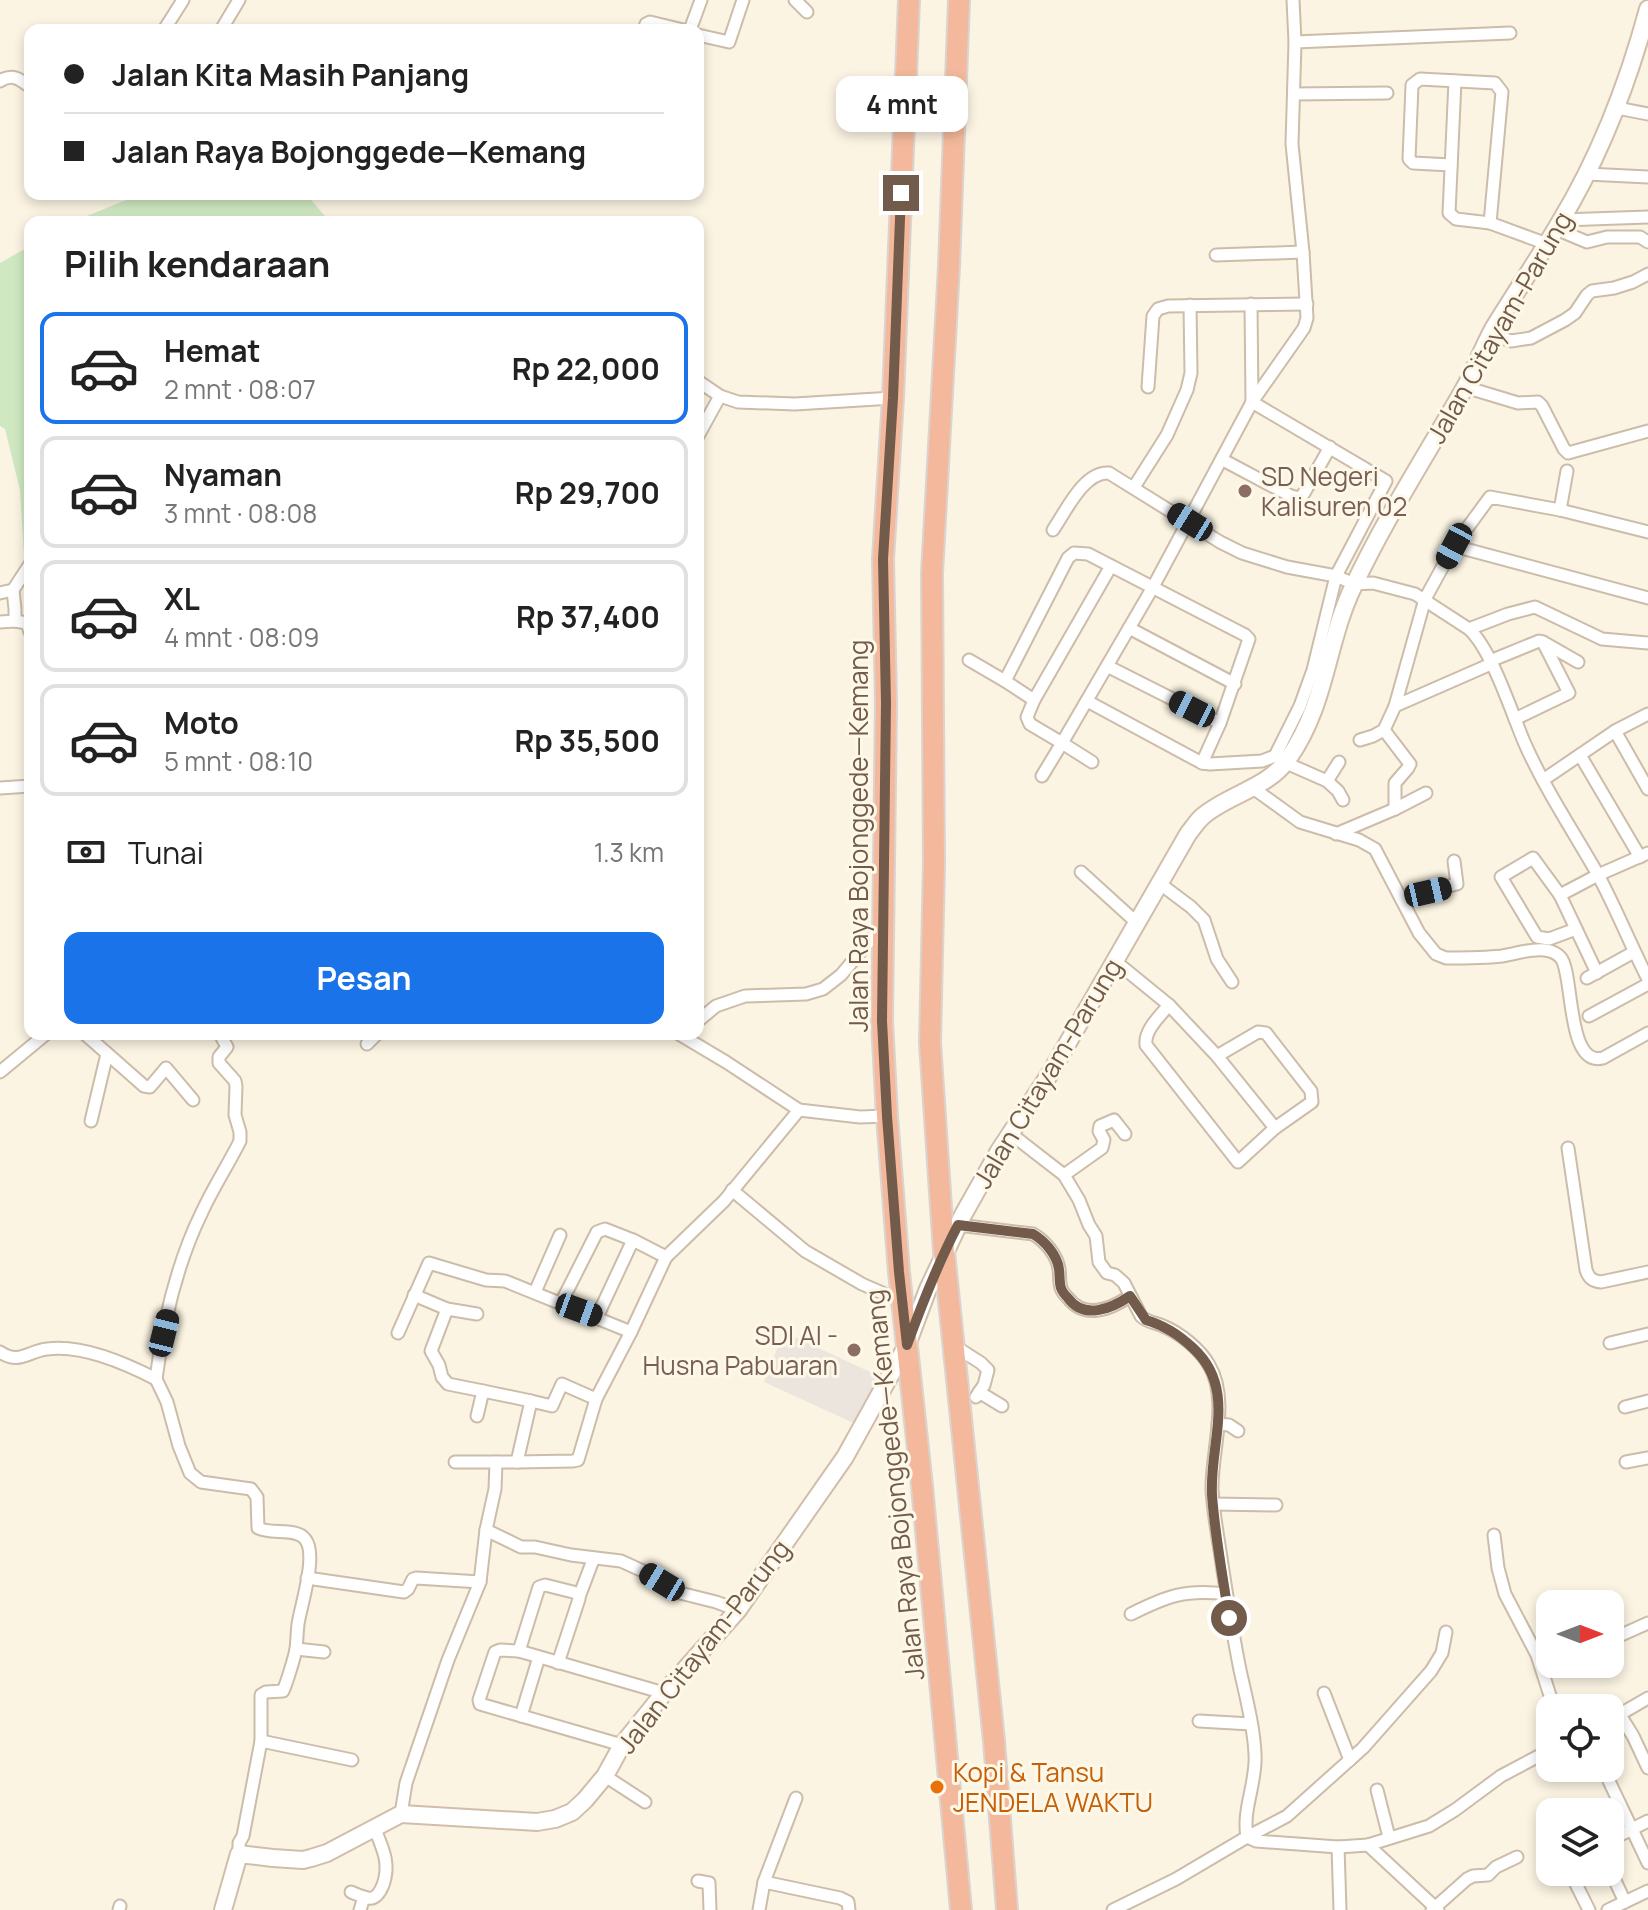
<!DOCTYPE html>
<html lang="id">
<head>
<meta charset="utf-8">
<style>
	body { margin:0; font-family:Manrope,sans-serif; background:#f2f2f2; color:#222; height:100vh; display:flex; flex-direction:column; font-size:30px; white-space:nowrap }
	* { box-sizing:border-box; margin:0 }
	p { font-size:26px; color:#767676 }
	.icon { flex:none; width:44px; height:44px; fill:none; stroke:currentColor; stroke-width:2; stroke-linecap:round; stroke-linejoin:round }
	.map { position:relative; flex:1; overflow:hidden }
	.side { position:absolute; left:24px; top:216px; width:680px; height:824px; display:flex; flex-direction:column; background:#fff; border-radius:16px; box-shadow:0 4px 12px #0003 }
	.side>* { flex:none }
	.guide { position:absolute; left:24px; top:24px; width:680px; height:176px; border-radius:16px; box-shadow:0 4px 12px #0003; display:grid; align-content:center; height:176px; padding:0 40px; background:#fff }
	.needle { width:52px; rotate:90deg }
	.buttons { position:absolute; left:1536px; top:1590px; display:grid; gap:16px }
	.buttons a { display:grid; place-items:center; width:88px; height:88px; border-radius:16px; background:#fff; box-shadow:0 4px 12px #0003; font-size:40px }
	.end { position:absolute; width:36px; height:36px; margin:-18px; border:10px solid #725b4a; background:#fff; box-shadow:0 0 0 4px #fff }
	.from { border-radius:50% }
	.bubble { position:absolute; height:56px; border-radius:16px; background:#fff; box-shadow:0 4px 12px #0003; font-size:26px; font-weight:700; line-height:56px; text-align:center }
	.car { position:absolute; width:24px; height:48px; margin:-24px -12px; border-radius:10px; box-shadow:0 0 6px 2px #0007; background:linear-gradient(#222 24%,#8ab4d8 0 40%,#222 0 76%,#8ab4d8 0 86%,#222 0) }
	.guide b { display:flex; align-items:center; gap:28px; height:76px; font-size:30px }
	.guide b+b { border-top:2px solid #e0e0e0 }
	.guide i { width:20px; height:20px; background:#222 }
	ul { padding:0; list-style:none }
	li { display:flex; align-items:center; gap:24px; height:112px; margin:0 16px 12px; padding:0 24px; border:4px solid #e0e0e0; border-radius:16px }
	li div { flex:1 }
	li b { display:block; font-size:30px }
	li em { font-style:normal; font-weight:700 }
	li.selected { border-color:#1a73e8 }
	li>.icon { width:72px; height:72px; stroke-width:1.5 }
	h2 { padding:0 40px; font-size:36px; line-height:96px }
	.pay { display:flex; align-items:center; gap:20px; height:88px; padding:0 40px; font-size:30px }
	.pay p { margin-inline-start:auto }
	.primary-button { display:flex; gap:16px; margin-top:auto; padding:16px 40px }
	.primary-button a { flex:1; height:92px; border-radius:16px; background:#1a73e8; color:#fff; font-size:32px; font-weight:700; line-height:92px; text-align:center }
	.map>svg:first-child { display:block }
	.industrial { fill:#ebe5de }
	.green { fill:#cfe8c2 }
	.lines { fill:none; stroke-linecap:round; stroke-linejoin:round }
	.street-casing { stroke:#ccbcaa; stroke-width:15 }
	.secondary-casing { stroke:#d1beaa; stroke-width:20 }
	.highway-casing { stroke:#dad4d0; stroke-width:24 }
	.street { stroke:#fff; stroke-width:11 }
	.secondary { stroke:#fff; stroke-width:16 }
	.highway { stroke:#f4b99c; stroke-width:20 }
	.route { stroke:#725b4a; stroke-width:10 }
	.education-dot { fill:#8d6e63; stroke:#fef8e9; stroke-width:3 }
	.food-dot { fill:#e8710a; stroke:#fef8e9; stroke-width:3 }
	.labels { text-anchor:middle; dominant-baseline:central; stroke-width:6; stroke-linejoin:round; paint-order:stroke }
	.street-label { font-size:26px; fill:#725b4a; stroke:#fef8e9 }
	.education-label { font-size:26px; fill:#785e54; stroke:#fef8e9; text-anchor:start }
	.food-label { font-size:26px; fill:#c56008; stroke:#fef8e9; text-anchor:start }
</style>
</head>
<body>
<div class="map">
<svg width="1648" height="1910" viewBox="0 0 1648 1910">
	<rect width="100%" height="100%" fill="#fbf4e3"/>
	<!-- industrial -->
	<polygon class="industrial" points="784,1332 883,1378 860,1426 764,1382"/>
	<!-- green -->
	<g class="green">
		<polygon points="141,194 306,194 330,222 72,222"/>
		<polygon points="30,246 30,554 24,555 20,490 5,429 0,426 0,263"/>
	</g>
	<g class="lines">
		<defs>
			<g id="street">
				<polyline points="795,0 807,12"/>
				<polyline points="164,30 183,0"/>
				<polyline points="221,30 239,0"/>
				<polyline points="644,30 646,24 650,22 683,30"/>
				<polyline points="690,30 701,0"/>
				<polyline points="698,35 729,42 743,0"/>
				<polyline points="1295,42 1510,33"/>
				<path d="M0 81C12 73 20 79 30 87"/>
				<polyline points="1455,81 1449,213 1456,219 1490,223"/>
				<polyline points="1294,94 1387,93"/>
				<polyline points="1617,108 1648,114"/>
				<polyline points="1451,165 1413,163 1409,159 1412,85 1420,79 1495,83 1502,92 1490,223 1547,244"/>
				<polyline points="1587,174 1648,177"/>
				<polyline points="1562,220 1648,217"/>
				<polyline points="1556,229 1587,242 1607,237 1640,237 1648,242"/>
				<polyline points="1216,255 1303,252"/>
				<polyline points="1251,304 1252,402"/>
				<polyline points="1490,334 1511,341 1531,338 1565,320 1575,313 1587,295 1592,291 1614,288 1633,282 1648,274"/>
				<polyline points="698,381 720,396 738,402 795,404 893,398"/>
				<polyline points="1148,387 1153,316 1158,309 1168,306 1307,304"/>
				<polyline points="1465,387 1518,403 1538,402 1542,406 1564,449 1568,453 1648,431"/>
				<polyline points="1252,402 1304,328 1307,318 1303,252 1292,144 1295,42 1293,0"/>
				<polyline points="698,436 720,396"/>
				<polyline points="1223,460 1291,496 1300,498 1304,493 1330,447"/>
				<polyline points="1134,487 1167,435 1187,390 1191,373 1190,305"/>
				<polyline points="1560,510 1567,471"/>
				<path d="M1053 530C1066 511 1084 471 1109 473L1220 542 1242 553 1287 567 1336 576 1354 584 1373 583 1415 594 1469 629C1492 650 1512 714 1525 744 1545 789 1573 831 1597 873 1616 908 1630 944 1648 979"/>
				<polyline points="1454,546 1648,598"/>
				<polyline points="1111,566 1034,700 1027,717 1030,724 1062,743 1153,587 1252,402 1386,481 1336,576 1313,670 1300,706 1275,756 1262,761 1210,764 1202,763"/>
				<polyline points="0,593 13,590 30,564"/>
				<polyline points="15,621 27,623 30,632"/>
				<polyline points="0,622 15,621 15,609 13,590"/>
				<polyline points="1129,628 1235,684"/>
				<polyline points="1469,629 1508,614 1535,607 1602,639 1648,643"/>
				<polyline points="969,660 1005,681"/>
				<polyline points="1490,661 1539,641 1543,642"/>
				<polyline points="1107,666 1220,723"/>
				<polyline points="1034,700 1005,681 1068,558 1074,553 1088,554 1245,635 1249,639 1220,723 1202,763 1087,701"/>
				<polyline points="1395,706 1491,664"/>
				<polyline points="1515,719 1569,693 1543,642 1578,662"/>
				<polyline points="1615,731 1648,789"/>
				<polyline points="1360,740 1373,736 1384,730 1395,706 1425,599 1454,546 1490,497 1560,510 1648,532"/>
				<polyline points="1580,755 1640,857"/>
				<polyline points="1286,763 1327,781 1339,762"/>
				<polyline points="1042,776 1062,743 1092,762"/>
				<polyline points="1543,780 1615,731 1648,714"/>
				<polyline points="1327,781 1338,791 1343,800"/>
				<polyline points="0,788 30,786"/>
				<path d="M1253 788 1300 822 1359 840 1375 849 1419 933 1436 954 1446 958C1465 958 1484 958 1502 956 1516 954 1531 948 1545 950 1552 951 1557 953 1561 958 1574 975 1566 1067 1603 1058L1648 1033"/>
				<polyline points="1395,809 1426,793"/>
				<polyline points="1336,834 1395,809 1395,783 1408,768 1410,764 1384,730"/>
				<polyline points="1081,872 1136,922"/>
				<polyline points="1159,883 1191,907 1204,920 1217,959 1232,982"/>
				<polyline points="1560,895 1533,858 1501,877 1537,937 1549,939 1576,929"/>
				<polyline points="1401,898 1457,884 1454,861"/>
				<polyline points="1115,961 1169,1005 1217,1056 1275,1128"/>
				<polyline points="1597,973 1560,895 1598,875 1648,853"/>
				<polyline points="1587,978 1634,952"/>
				<path d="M1169 1005C1160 1016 1144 1030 1146 1045L1238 1162 1275 1128 1312 1102 1311 1091 1266 1033 1258 1032 1217 1056"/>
				<polyline points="1589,1016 1648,984"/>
				<polyline points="698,1021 716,1006 745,996 806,994 823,989 841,975 883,925"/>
				<polyline points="85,1034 144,1086 150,1087 166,1068 193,1100"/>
				<polyline points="679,1034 726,1062 799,1110 860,1117 887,1116"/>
				<polyline points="367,1044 377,1034"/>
				<polyline points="0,1072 46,1034"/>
				<polyline points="91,1121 107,1054"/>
				<path d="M1010 1133 1064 1175 1079 1200 1089 1225 1096 1236 1099 1262 1107 1273 1115 1275 1124 1283 1141 1316C1148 1323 1155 1322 1163 1326 1180 1333 1200 1349 1209 1365 1230 1400 1211 1452 1212 1490 1213 1510 1217 1531 1220 1551 1226 1591 1232 1630 1240 1670 1246 1697 1254 1727 1255 1754 1257 1782 1242 1809 1247 1837L1287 1816 1363 1748 1431 1671 1442 1653 1446 1632"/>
				<path d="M1568 1148 1586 1270C1589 1278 1592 1281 1601 1282L1648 1272"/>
				<polyline points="1064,1175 1102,1148 1104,1140 1099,1131 1100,1126 1114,1120 1125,1134"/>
				<polyline points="732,1190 805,1251 862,1284 903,1302"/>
				<path d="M958 1225 1033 1234C1045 1241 1057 1255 1059 1269 1060 1275 1059 1282 1061 1288 1062 1291 1065 1295 1068 1298 1085 1320 1111 1309 1130 1296"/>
				<polyline points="666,1257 724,1201 799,1110"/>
				<polyline points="535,1292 560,1235"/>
				<polyline points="414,1295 447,1309 477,1314"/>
				<polyline points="561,1303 597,1232 605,1229 633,1240 666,1257 631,1332"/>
				<polyline points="447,1309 431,1351 439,1365 442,1377 448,1384 483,1391"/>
				<polyline points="597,1317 633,1240"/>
				<polyline points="398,1333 429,1263 486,1280 505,1281 631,1332 596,1399 578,1460 573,1461 517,1462"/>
				<polyline points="1610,1343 1648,1334"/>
				<polyline points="953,1345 981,1363 988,1370 984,1385 976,1397"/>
				<path d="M0 1352C20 1365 28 1351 47 1349 81 1344 127 1364 156 1379 163 1323 177 1263 202 1212 213 1188 228 1165 240 1141V1132L235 1115 236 1086 235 1081 219 1063V1057L227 1047 220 1034"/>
				<path d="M156 1379 167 1402 179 1446 190 1473 201 1482 251 1489 257 1497 258 1528C271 1535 296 1527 305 1539 318 1554 301 1605 298 1624 297 1632 297 1641 296 1649 294 1659 287 1682 283 1691L266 1692 261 1695V1741L243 1836 239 1843V1854"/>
				<polyline points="979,1392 1002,1406"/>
				<polyline points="531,1401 552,1406 562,1384 596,1399"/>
				<polyline points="1625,1407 1648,1401"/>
				<polyline points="1218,1424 1229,1425 1238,1431"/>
				<polyline points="455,1462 496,1462"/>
				<polyline points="1626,1462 1648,1458"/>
				<polyline points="1214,1504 1276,1505"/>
				<polyline points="486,1530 521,1547 535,1547 571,1555 621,1561 645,1572 676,1592 716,1602 738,1610"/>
				<polyline points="1494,1535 1498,1568 1505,1594 1537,1655 1554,1708"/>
				<polyline points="307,1578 404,1592 408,1589 413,1579 416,1578 480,1582"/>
				<polyline points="579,1597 593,1560"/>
				<path d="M1131 1614C1167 1596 1185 1589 1226 1594"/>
				<polyline points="1610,1640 1648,1623"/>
				<polyline points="296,1649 324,1652"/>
				<polyline points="519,1651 539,1587 545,1585 573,1592 578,1594 579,1599 558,1663"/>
				<polyline points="1324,1693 1350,1760"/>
				<polyline points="1620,1715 1633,1736 1648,1768"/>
				<polyline points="521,1716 539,1657"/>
				<polyline points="1610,1720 1648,1698"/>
				<polyline points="1199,1721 1251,1724"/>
				<polyline points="261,1741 352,1760"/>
				<polyline points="622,1745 480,1704 479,1700 495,1652 500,1650 519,1651 664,1693"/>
				<polyline points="605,1776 645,1802"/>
				<polyline points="1609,1781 1648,1863"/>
				<polyline points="1377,1790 1389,1837"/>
				<polyline points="1581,1810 1582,1812"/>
				<polyline points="401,1814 406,1783 448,1660 480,1582 486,1530 495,1489 496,1462 517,1462 531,1401 483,1391 477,1416"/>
				<polyline points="1610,1840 1648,1821"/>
				<polyline points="1368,1845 1429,1826 1455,1810 1501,1776 1550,1750"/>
				<polyline points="1338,1847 1340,1910"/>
				<polyline points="1610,1870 1625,1902"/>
				<polyline points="1570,1872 1589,1910"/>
				<polyline points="698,1881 709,1883 710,1910"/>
				<polyline points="764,1882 840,1898 848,1902 849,1910"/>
				<path d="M351 1892C368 1899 375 1904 383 1885 391 1863 382 1847 374 1827"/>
				<polyline points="119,1910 120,1906"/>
				<polyline points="360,1910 364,1897"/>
				<polyline points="759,1910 764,1882 796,1798"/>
				<polyline points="1113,1910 1176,1879 1247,1837 1256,1841 1338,1847 1368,1845 1438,1910"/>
				<polyline points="1432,1910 1467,1879 1473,1876 1488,1875 1496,1867 1517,1857"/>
				<polyline points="1608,1910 1648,1891"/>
			</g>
			<path id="secondary" d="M223 1910 239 1854 273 1858 303 1860 311 1858 327 1853 401 1814 537 1822 555 1819 572 1812 585 1800 605 1776 622 1745 664 1693 738 1610 845 1457 907 1345 928 1289 963 1215 999 1151 1051 1072 1188 834C1193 828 1197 821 1203 816 1229 794 1268 788 1288 759 1327 704 1326 642 1354 585 1386 517 1427 454 1464 389 1475 370 1482 349 1493 329 1515 293 1539 258 1560 222 1600 156 1628 83 1648 9"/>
			<g id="highway">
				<polyline points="909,0 893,398 883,559 886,703 882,1021 887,1116 899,1272 922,1486 961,1910"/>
				<polyline points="959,0 949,266 932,573 934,864 930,1043 944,1252 994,1741 1007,1910"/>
			</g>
		</defs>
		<!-- street casing -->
		<use href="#street" class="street-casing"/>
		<!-- secondary casing -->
		<use href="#secondary" class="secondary-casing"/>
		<!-- highway casing -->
		<use href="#highway" class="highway-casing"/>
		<!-- street -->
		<use href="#street" class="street"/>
		<!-- secondary -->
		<use href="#secondary" class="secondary"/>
		<!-- highway -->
		<use href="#highway" class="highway"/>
	</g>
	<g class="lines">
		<!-- route -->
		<path class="route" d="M901 193 893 398 883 559 886 703 882 1021 887 1116 899 1272 907 1345C922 1304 938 1263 958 1225L1033 1234C1045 1241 1057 1255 1059 1269 1060 1275 1059 1282 1061 1288 1062 1291 1065 1295 1068 1298 1084 1320 1111 1309 1130 1296L1146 1320C1165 1326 1178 1334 1193 1348 1238 1389 1209 1444 1212 1495 1215 1536 1223 1578 1229 1618"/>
	</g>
	<!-- markers -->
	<g class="education-dot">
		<circle cx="1245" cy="491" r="8"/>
		<circle cx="854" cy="1350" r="8"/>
	</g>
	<circle class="food-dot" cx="937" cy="1787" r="8"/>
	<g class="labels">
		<!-- street labels -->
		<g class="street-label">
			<text transform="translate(1499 327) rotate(-60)">Jalan Citayam-Parung</text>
			<text transform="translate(858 836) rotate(-90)">Jalan Raya Bojonggede—Kemang</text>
			<text transform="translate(1047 1073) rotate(-59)">Jalan Citayam-Parung</text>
			<text transform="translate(894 1485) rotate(-96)">Jalan Raya Bojonggede—Kemang</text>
			<text transform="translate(703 1646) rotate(-52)">Jalan Citayam-Parung</text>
		</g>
		<!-- education labels -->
		<g class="education-label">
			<text x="1261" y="476">SD Negeri<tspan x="1261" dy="30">Kalisuren 02</tspan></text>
			<text x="838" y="1335" text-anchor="end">SDI Al -<tspan x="838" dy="30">Husna Pabuaran</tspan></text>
		</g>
		<!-- food labels -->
		<g class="food-label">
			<text x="953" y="1772">Kopi &amp; Tansu<tspan x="953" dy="30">JENDELA WAKTU</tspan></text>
		</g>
	</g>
</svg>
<div class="buttons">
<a><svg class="needle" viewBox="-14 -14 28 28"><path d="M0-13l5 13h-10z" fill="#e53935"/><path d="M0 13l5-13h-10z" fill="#767676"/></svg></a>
<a><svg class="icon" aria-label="locate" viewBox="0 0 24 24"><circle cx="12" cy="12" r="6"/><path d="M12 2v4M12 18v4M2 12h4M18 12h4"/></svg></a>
<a><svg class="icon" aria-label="layers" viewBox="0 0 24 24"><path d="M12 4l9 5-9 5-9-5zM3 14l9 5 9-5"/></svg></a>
</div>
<i class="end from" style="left:1229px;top:1618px"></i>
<i class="end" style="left:901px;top:193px"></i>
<div class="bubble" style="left:836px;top:76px;width:132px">4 mnt</div>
<i class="car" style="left:1190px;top:522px;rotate:302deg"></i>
<i class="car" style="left:1454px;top:546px;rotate:208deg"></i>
<i class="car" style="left:1192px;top:709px;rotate:297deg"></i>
<i class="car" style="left:1428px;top:892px;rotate:77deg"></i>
<i class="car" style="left:579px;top:1310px;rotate:110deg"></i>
<i class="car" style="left:164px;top:1333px;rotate:14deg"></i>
<i class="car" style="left:662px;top:1582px;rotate:301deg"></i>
<div class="guide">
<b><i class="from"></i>Jalan Kita Masih Panjang</b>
<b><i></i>Jalan Raya Bojonggede—Kemang</b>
</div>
<section class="side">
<h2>Pilih kendaraan</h2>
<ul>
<li class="selected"><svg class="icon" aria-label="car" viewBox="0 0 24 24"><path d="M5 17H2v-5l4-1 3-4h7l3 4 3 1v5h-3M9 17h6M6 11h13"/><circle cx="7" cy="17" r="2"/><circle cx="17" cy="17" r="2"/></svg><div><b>Hemat</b><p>2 mnt · 08:07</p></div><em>Rp 22,000</em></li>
<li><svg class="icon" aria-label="car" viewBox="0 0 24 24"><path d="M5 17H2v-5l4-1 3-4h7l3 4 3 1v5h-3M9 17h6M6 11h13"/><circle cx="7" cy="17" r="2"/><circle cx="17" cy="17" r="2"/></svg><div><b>Nyaman</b><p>3 mnt · 08:08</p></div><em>Rp 29,700</em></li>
<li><svg class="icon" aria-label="car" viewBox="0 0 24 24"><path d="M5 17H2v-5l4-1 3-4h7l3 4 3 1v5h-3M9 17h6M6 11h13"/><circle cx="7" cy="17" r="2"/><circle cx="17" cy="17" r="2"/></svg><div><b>XL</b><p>4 mnt · 08:09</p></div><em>Rp 37,400</em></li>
<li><svg class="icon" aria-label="car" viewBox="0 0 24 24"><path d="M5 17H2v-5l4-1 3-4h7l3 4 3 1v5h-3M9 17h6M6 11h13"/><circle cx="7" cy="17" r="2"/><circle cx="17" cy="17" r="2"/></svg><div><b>Moto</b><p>5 mnt · 08:10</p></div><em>Rp 35,500</em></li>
</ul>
<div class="pay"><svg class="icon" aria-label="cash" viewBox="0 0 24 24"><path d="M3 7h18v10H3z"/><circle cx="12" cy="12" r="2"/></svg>Tunai<p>1.3 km</p></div>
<div class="primary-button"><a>Pesan</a></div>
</section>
</div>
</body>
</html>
